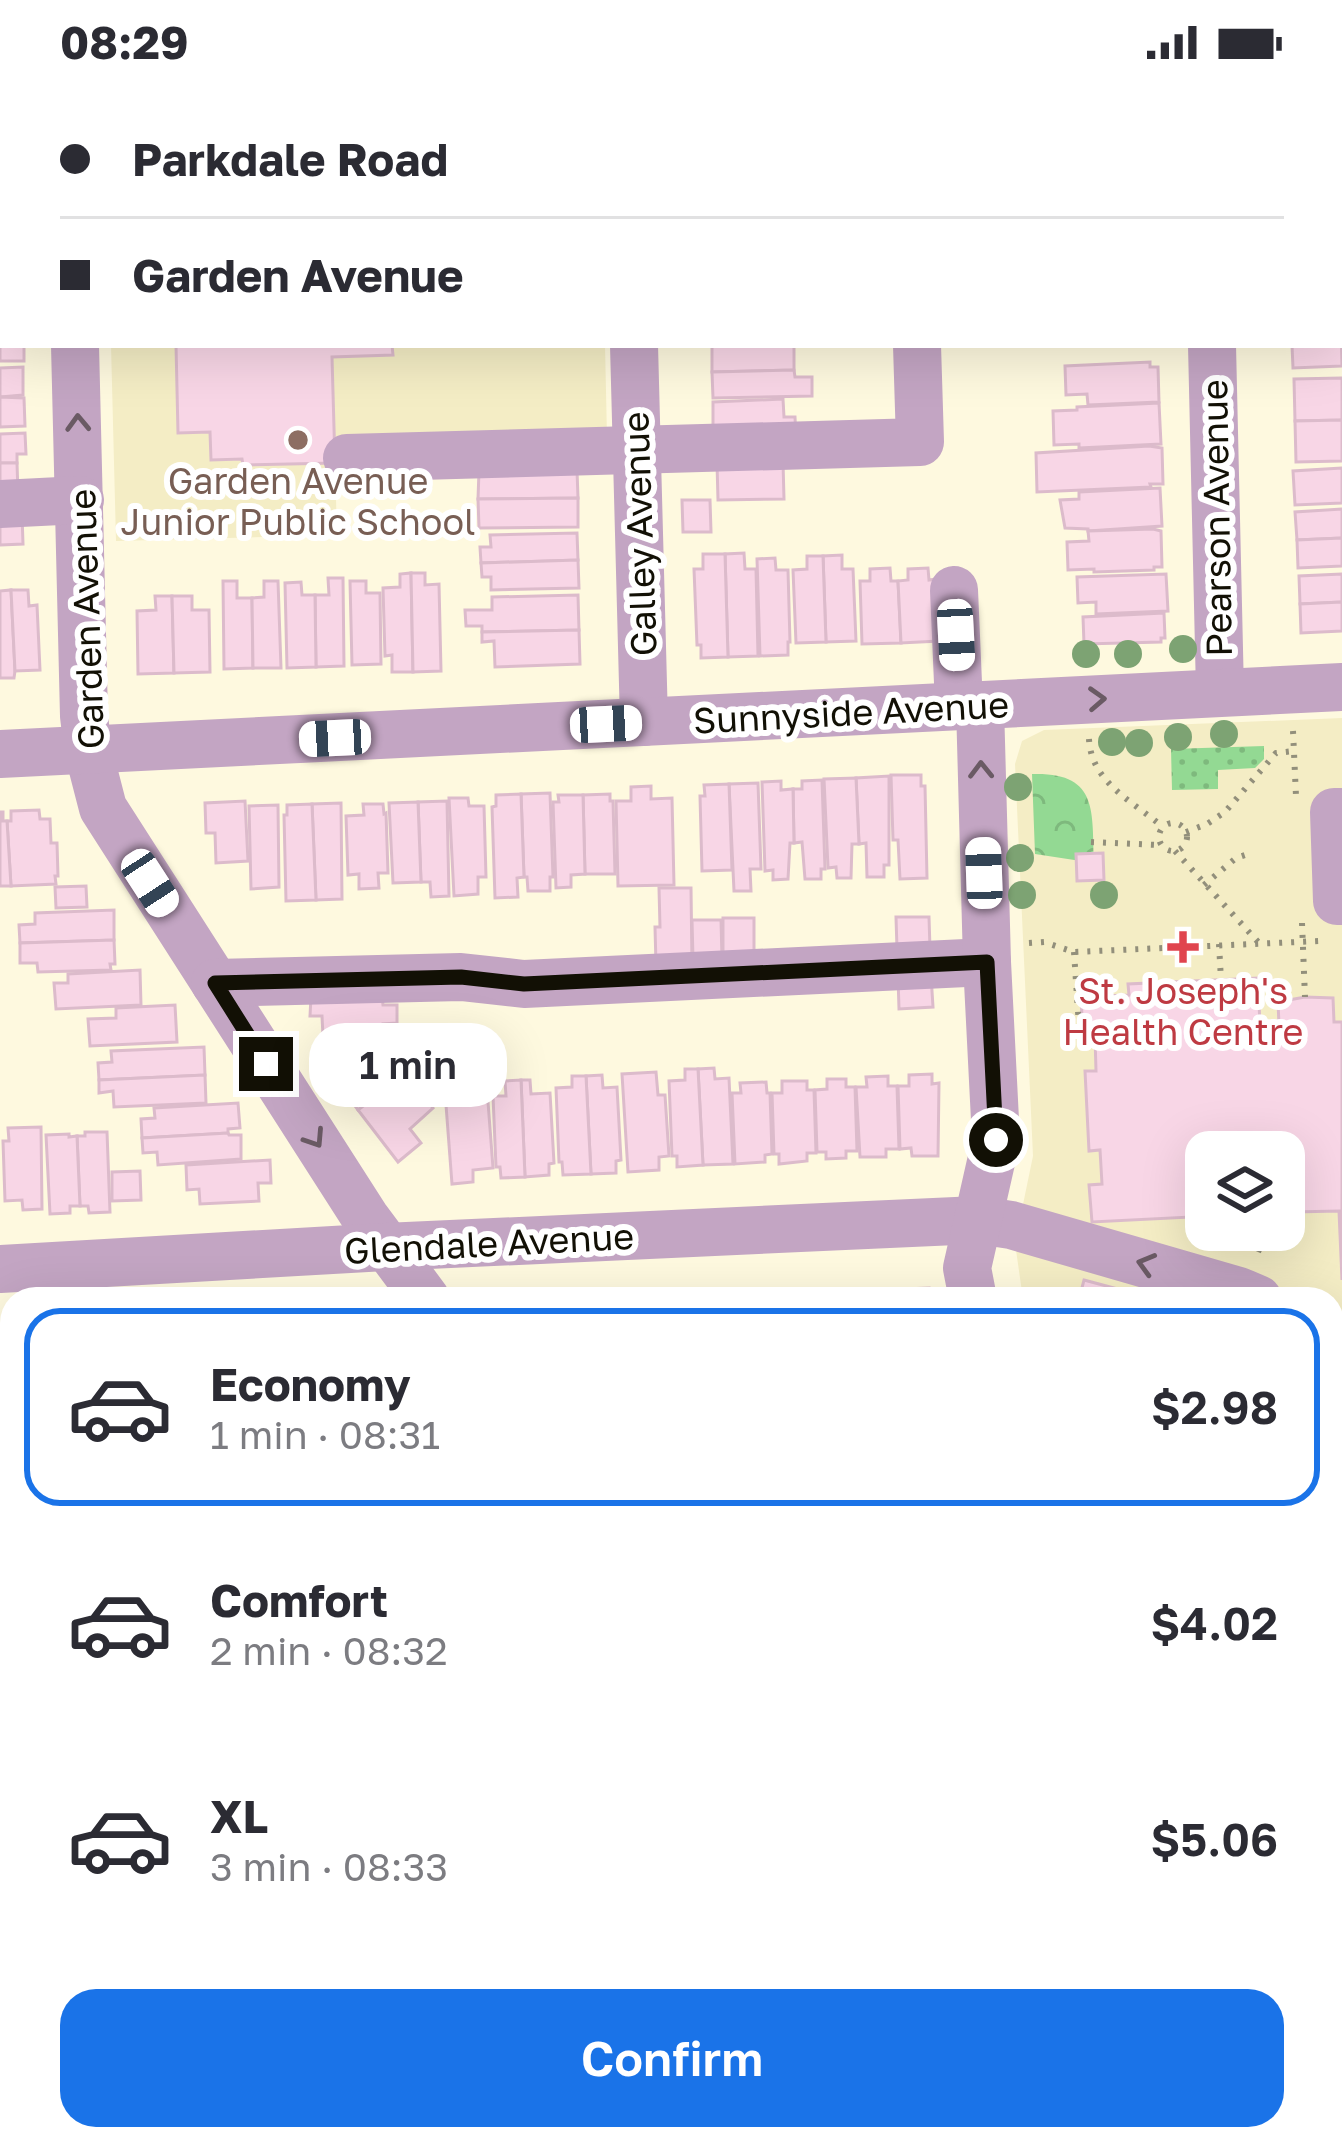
<!DOCTYPE html>
<html lang="en">
<head>
<meta charset="utf-8">
<style>
	body { margin:0; font-family:"Golos Text",sans-serif; background:#f2f2f3; color:#2b2b33; height:100vh; display:flex; flex-direction:column; font-size:45px; white-space:nowrap }
	* { box-sizing:border-box; margin:0 }
	p { font-size:39px; color:#7c7c81 }
	.icon { flex:none; width:66px; height:66px; fill:none; stroke:currentColor; stroke-width:2; stroke-linecap:round; stroke-linejoin:round }
	.map { position:relative; flex:1; overflow:hidden }
	.side { position:absolute; left:0px; top:1203px; width:1344px; height:864px; display:flex; flex-direction:column; background:#fff; border-radius:36px 36px 0 0; box-shadow:0 12px 48px #0002 }
	.side>* { flex:none }
	.banner { position:absolute; left:0px; top:0px; width:1344px; height:264px; box-shadow:0 12px 48px #0002; display:grid; align-content:center; height:264px; padding:0 60px; background:#fff }
	.tools { position:absolute; left:1185px; top:1047px; display:grid; gap:24px }
	.tools a { display:grid; place-items:center; width:120px; height:120px; border-radius:24px; background:#fff; box-shadow:0 12px 48px #0002; font-size:60px }
	.end { position:absolute; width:54px; height:54px; margin:-27px; border:15px solid #121005; background:#fff; box-shadow:0 0 0 6px #fff }
	.from { border-radius:50% }
	.bubble { position:absolute; height:84px; border-radius:36px; background:#fff; box-shadow:0 12px 48px #0002; font-size:39px; font-weight:600; line-height:84px; text-align:center }
	.car { position:absolute; width:36px; height:72px; margin:-36px -18px; border-radius:15px; box-shadow:0 0 9px 3px #0007; background:linear-gradient(#fff 24%,#345 0 40%,#fff 0 76%,#345 0 86%,#fff 0) }
	.banner b { display:flex; align-items:center; gap:42px; height:114px; font-size:45px }
	.banner b+b { border-top:3px solid #e1e1e2 }
	.banner i { width:30px; height:30px; background:#2b2b33 }
	ul { padding:21px 0 0; list-style:none }
	li { display:flex; align-items:center; gap:36px; height:198px; margin:0 24px 18px; padding:0 36px; border:6px solid transparent; border-radius:36px }
	li div { flex:1 }
	li b { display:block; font-size:45px }
	li em { font-style:normal; font-weight:600 }
	li.active { border-color:#1a73e8 }
	li>.icon { width:108px; height:108px; stroke-width:1.5 }
	.primary-button { display:flex; gap:24px; margin-top:auto; padding:24px 60px }
	.primary-button a { flex:1; height:138px; border-radius:36px; background:#1a73e8; color:#fff; font-size:48px; font-weight:600; line-height:138px; text-align:center }
	.status { display:flex; justify-content:space-between; align-items:center; height:84px; padding:0 60px; background:#fff; direction:ltr }
	.status svg { height:33px; fill:currentColor }
	.map>svg:first-child { display:block }
	.built { fill:#f4edc5; fill-rule:evenodd }
	.grass { fill:url(#grass-dots) }
	.park { fill:url(#park-crowns) }
	.building { fill:#f8d6e6; stroke:#dcbbcb; stroke-width:3 }
	.lines { fill:none; stroke-linecap:round; stroke-linejoin:round }
	.path { stroke:#928f7b; stroke-width:6; stroke-dasharray:3 9; stroke-linecap:butt }
	.minor { stroke:#c3a5c3; stroke-width:48 }
	.tree { fill:#7da373 }
	.oneway { stroke:#6a5a64 }
	.route { stroke:#121005; stroke-width:15 }
	.education-dot { fill:#8d6e63; stroke:#fff; stroke-width:4.5 }
	.health-dot { fill:#e0444e; stroke:#fff; stroke-width:4.5 }
	.labels { text-anchor:middle; dominant-baseline:central; stroke-width:12; stroke-linejoin:round; paint-order:stroke }
	.education-label { font-size:36px; fill:#785e54; stroke:#fff }
	.street-label { font-size:36px; fill:#121005; stroke:#fff }
	.health-label { font-size:36px; fill:#be3a42; stroke:#fff }
</style>
</head>
<body>
<div class="status"><b>08:29</b><svg viewBox="0 0 49 12"><path d="M0 12V9h3v3zM5 12V6h3v6zM10 12V3h3v9zM15 12V0h3v12zM26 1h20v11H26zM47 4h2v5h-2z"/></svg></div>
<div class="map">
<svg width="1342" height="2067" viewBox="0 0 1342 2067">
	<defs>
		<pattern id="grass-dots" width="8" height="8" patternUnits="userSpaceOnUse" patternTransform="scale(3)"><rect width="8" height="8" fill="#93d993"/><path d="M2 2h.1M6 6h.1" fill="none" stroke="#7eb97d" stroke-width="1.8" stroke-linecap="round"/></pattern>
		<pattern id="park-crowns" width="20" height="18" patternUnits="userSpaceOnUse" patternTransform="scale(3)"><rect width="20" height="18" fill="#93d993"/><path d="M2 6a3 3 0 1 1 6 0M12 15a3 3 0 1 1 6 0" fill="none" stroke="#7eb97d"/></pattern>
	</defs>
	<rect width="100%" height="100%" fill="#fef9df"/>
	<!-- built -->
	<g class="built">
		<rect x="105" y="0" width="493" height="3"/>
		<polygon points="111,261 605,261 607,353 335,379 337,451 116,457"/>
		<path d="M1342 634V1400L1332 1397V1215H1023L1015 1159 1033 1072 1015 680 1022 657 1044 646ZM1206 1068H1284V1146H1206Z"/>
	</g>
	<!-- grass -->
	<polygon class="grass" points="1264,662 1264,675 1255,684 1218,686 1218,705 1172,706 1171,665"/>
	<!-- park -->
	<path class="park" d="M1032 690C1099 688 1092 727 1094 779L1035 770Z"/>
	<!-- building -->
	<g class="building">
		<rect x="189" y="0" width="109" height="3"/>
		<polygon points="704,0 798,0 798,1 704,3"/>
		<rect x="1065" y="0" width="88" height="3"/>
		<polygon points="1341,242 1342,282 1293,284 1292,261 1341,261"/>
		<polygon points="3,247 3,261 24,261 24,277 0,277 0,248"/>
		<polygon points="176,261 392,261 393,271 332,273 335,379 243,381 242,375 211,376 210,348 178,349"/>
		<polygon points="712,261 794,261 794,286 712,288"/>
		<polygon points="1150,278 1150,283 1158,283 1159,318 1088,321 1087,310 1066,311 1065,282"/>
		<polygon points="23,283 23,311 0,313 0,284"/>
		<polygon points="794,286 795,293 812,293 812,312 713,314 712,288"/>
		<polygon points="1342,294 1342,336 1295,337 1294,295"/>
		<polygon points="0,313 24,314 25,342 0,343"/>
		<polygon points="783,315 784,333 795,333 796,355 713,350 713,318"/>
		<polygon points="1159,319 1161,360 1079,364 1079,360 1054,361 1053,327 1077,326 1077,323"/>
		<polygon points="1342,336 1342,377 1296,378 1295,337"/>
		<polygon points="25,349 26,370 17,370 17,379 0,379 0,350"/>
		<polygon points="1149,362 1162,364 1163,400 1150,400 1151,403 1037,408 1036,369"/>
		<polygon points="783,378 784,415 718,416 717,379"/>
		<polygon points="0,379 17,379 18,409 0,409"/>
		<polygon points="1342,384 1342,419 1295,421 1293,387"/>
		<polygon points="577,386 578,414 478,415 479,387"/>
		<polygon points="1160,404 1162,442 1088,447 1088,445 1065,444 1060,416 1079,415 1079,408"/>
		<polygon points="578,414 578,443 479,444 478,415"/>
		<polygon points="682,416 710,416 711,448 683,448"/>
		<polygon points="1342,425 1342,454 1297,456 1295,428"/>
		<polygon points="0,430 22,430 23,460 0,461"/>
		<polygon points="1153,445 1161,447 1162,483 1154,483 1154,486 1094,488 1094,485 1068,486 1067,458 1089,457 1088,447"/>
		<polygon points="577,449 578,476 481,479 480,463 491,463 490,451"/>
		<polygon points="1342,454 1342,482 1298,484 1297,456"/>
		<polygon points="744,469 745,485 756,485 758,572 728,573 725,470"/>
		<polygon points="703,470 725,470 728,573 701,574 701,561 697,561 694,485 703,485"/>
		<polygon points="842,471 842,485 853,485 856,557 826,558 823,472"/>
		<polygon points="807,472 823,472 826,558 796,559 793,486 807,485"/>
		<polygon points="775,474 776,486 788,486 790,558 788,558 788,571 760,572 757,475"/>
		<polygon points="578,476 579,504 491,506 491,493 482,493 481,479"/>
		<polygon points="890,484 891,497 898,497 901,559 862,560 860,497 870,497 870,485"/>
		<polygon points="928,484 929,496 937,495 939,557 901,559 898,497 908,496 908,485"/>
		<polygon points="411,489 413,588 392,588 392,571 385,572 383,504 400,503 400,490"/>
		<polygon points="411,489 425,489 425,501 439,500 441,587 413,588"/>
		<polygon points="1166,490 1168,527 1096,530 1096,518 1078,519 1077,493"/>
		<polygon points="1342,490 1342,518 1300,520 1299,492"/>
		<polygon points="328,494 343,494 344,582 316,583 315,511 329,511"/>
		<polygon points="223,497 237,497 237,514 252,514 253,584 224,585"/>
		<polygon points="264,497 278,497 281,584 253,584 252,514 264,513"/>
		<polygon points="350,497 366,497 366,509 380,509 381,580 352,581"/>
		<polygon points="301,498 302,511 315,511 316,583 287,584 285,499"/>
		<polygon points="11,506 15,587 14,594 0,594 0,507"/>
		<polygon points="11,506 28,506 29,522 37,521 40,586 15,587"/>
		<polygon points="578,511 579,546 482,548 482,542 466,542 465,526 492,526 492,513"/>
		<polygon points="155,512 172,512 174,589 138,590 137,527 156,526"/>
		<polygon points="172,512 192,512 192,526 209,526 210,588 174,589"/>
		<polygon points="1342,518 1342,547 1301,549 1300,520"/>
		<polygon points="1164,529 1165,554 1161,554 1161,558 1084,560 1083,533"/>
		<polygon points="579,546 580,580 495,583 494,557 482,558 482,548"/>
		<polygon points="891,691 921,691 921,702 925,702 927,794 900,795 898,756 893,756"/>
		<polygon points="889,692 889,781 884,781 884,793 867,793 866,759 859,760 856,694"/>
		<polygon points="856,694 859,760 852,760 851,794 837,794 836,783 828,784 824,695"/>
		<polygon points="822,696 825,785 821,785 821,795 805,795 802,758 794,759 793,705 802,705 802,697"/>
		<polygon points="781,697 781,706 793,705 794,759 790,759 788,795 773,796 773,786 765,787 762,698"/>
		<polygon points="758,699 761,785 750,785 751,807 734,807 729,700"/>
		<polygon points="729,700 732,786 702,787 700,712 705,712 704,701"/>
		<polygon points="651,702 651,715 672,714 674,801 618,802 616,717 631,717 631,703"/>
		<polygon points="550,709 553,793 550,793 550,807 528,807 527,793 524,793 521,710"/>
		<polygon points="521,710 524,793 517,794 518,813 495,814 492,723 496,722 496,711"/>
		<polygon points="610,710 610,717 613,717 615,790 585,790 583,711"/>
		<polygon points="558,711 583,711 585,790 571,791 571,803 556,804 553,718 559,718"/>
		<polygon points="449,714 468,714 469,722 484,722 486,793 478,793 478,810 454,812"/>
		<polygon points="245,717 248,777 216,779 215,749 206,749 205,719"/>
		<polygon points="447,717 449,812 431,813 430,798 421,798 418,718"/>
		<polygon points="418,718 421,798 393,799 389,719"/>
		<polygon points="341,719 342,815 316,816 312,720"/>
		<polygon points="312,720 316,816 286,817 284,731 287,731 287,721"/>
		<polygon points="363,720 383,720 384,730 386,729 388,789 378,789 379,804 359,805 359,790 348,791 346,732 364,731"/>
		<polygon points="278,721 279,803 251,805 249,722"/>
		<polygon points="39,726 40,735 50,735 51,759 57,759 58,792 55,792 56,800 11,802 7,737 11,737 11,727"/>
		<polygon points="0,728 3,728 3,737 7,737 11,802 0,802"/>
		<polygon points="1103,769 1104,796 1077,797 1076,770"/>
		<polygon points="86,802 87,823 56,824 55,803"/>
		<polygon points="659,804 691,804 692,880 656,881 655,843 660,843"/>
		<polygon points="114,826 114,856 20,859 19,841 35,840 35,829"/>
		<polygon points="896,833 929,833 930,865 897,865"/>
		<rect x="723" y="834" width="31" height="38"/>
		<polygon points="692,836 721,836 722,875 693,875"/>
		<polygon points="114,856 115,880 110,880 111,886 38,888 37,879 20,879 20,859"/>
		<polygon points="140,886 141,921 56,925 54,899 68,899 68,890"/>
		<polygon points="931,891 933,923 899,925 898,893"/>
		<polygon points="1258,894 1260,942 1279,941 1278,918 1305,913 1333,914 1334,938 1342,938 1342,1196 1339,1127 1293,1128 1293,1142 1284,1142 1284,1068 1206,1068 1206,1146 1190,1146 1190,1133 1092,1138 1089,1101 1102,1100 1100,1066 1089,1067 1085,987 1096,987 1095,952 1083,953 1081,913 1129,911 1128,900"/>
		<polygon points="382,912 383,921 397,921 397,939 383,940 383,951 323,952 322,932 310,932 311,913"/>
		<polygon points="175,921 177,958 90,962 88,935 116,934 116,924"/>
		<polygon points="385,958 400,977 403,975 411,985 358,1026 333,993 374,962 375,965"/>
		<polygon points="204,963 205,991 99,996 98,979 112,978 111,967"/>
		<polygon points="714,984 715,995 729,994 733,1080 703,1081 698,985"/>
		<polygon points="411,985 414,989 409,992 433,1024 410,1045 421,1059 398,1078 358,1026"/>
		<polygon points="685,985 698,985 703,1081 677,1083 677,1072 672,1072 669,997 685,996"/>
		<polygon points="656,988 658,1011 665,1011 669,1072 659,1073 659,1086 628,1088 622,990"/>
		<polygon points="932,990 932,1000 939,999 938,1072 912,1072 911,1064 900,1065 898,1002 909,1002 909,991"/>
		<polygon points="205,991 206,1019 114,1023 113,1007 99,1009 99,996"/>
		<polygon points="602,991 603,1004 617,1003 621,1076 616,1077 616,1089 591,1090 586,992"/>
		<polygon points="572,992 586,992 591,1090 563,1091 562,1078 559,1078 556,1004 572,1003"/>
		<polygon points="888,992 888,1002 897,1002 899,1065 886,1065 886,1073 860,1073 856,1003 867,1003 866,993"/>
		<polygon points="827,995 846,995 846,1003 855,1003 857,1067 846,1067 846,1074 826,1075 826,1068 817,1068 815,1006 827,1005"/>
		<polygon points="521,996 530,996 531,1010 550,1009 554,1079 549,1080 549,1091 525,1093"/>
		<polygon points="521,996 525,1093 501,1094 500,1083 496,1083 493,1012 506,1012 505,997"/>
		<polygon points="782,997 807,997 807,1006 814,1006 816,1069 807,1069 807,1077 779,1080 779,1070 774,1070 772,1009 782,1009"/>
		<polygon points="766,998 767,1009 770,1009 772,1070 765,1071 765,1078 735,1080 732,1009 741,1009 740,999"/>
		<polygon points="484,1006 485,1018 488,1018 493,1084 473,1086 473,1098 452,1100 446,1021 459,1020 458,1007"/>
		<polygon points="238,1019 240,1044 228,1045 228,1049 142,1054 141,1035 155,1034 154,1024"/>
		<polygon points="41,1043 42,1125 23,1126 22,1116 5,1117 3,1057 9,1057 8,1044"/>
		<polygon points="85,1048 107,1048 110,1128 89,1129 88,1122 80,1122 77,1052 85,1052"/>
		<polygon points="228,1049 229,1051 241,1051 241,1075 158,1081 157,1068 143,1069 142,1054"/>
		<polygon points="69,1050 69,1053 77,1052 80,1122 70,1122 70,1129 50,1130 46,1051"/>
		<polygon points="270,1076 271,1099 258,1099 259,1117 200,1120 199,1105 187,1106 186,1081"/>
		<polygon points="140,1087 141,1116 112,1117 112,1088"/>
		<polygon points="1084,1196 1155,1215 1079,1215"/>
		<polygon points="929,1204 929,1215 889,1215 889,1213 905,1212 904,1205"/>
		<polygon points="880,1208 880,1215 843,1215 843,1209"/>
		<polygon points="0,1299 5,1299 8,1365 3,1365 4,1388 0,1388"/>
		<polygon points="0,1489 8,1489 10,1554 0,1554"/>
		<polygon points="1342,1508 1342,1584 1335,1584 1332,1509"/>
		<rect x="1332" y="1648" width="10" height="33"/>
		<polygon points="12,1676 12,1750 0,1751 0,1677"/>
		<polygon points="0,1903 12,1903 12,2008 0,2009"/>
		<rect x="121" y="2055" width="48" height="6"/>
		<polygon points="175,2055 222,2055 222,2067 176,2067"/>
		<polygon points="234,2055 275,2055 275,2067 235,2067"/>
		<polygon points="587,2055 657,2055 658,2067 572,2067 572,2056"/>
		<polygon points="791,2055 876,2055 876,2063 791,2064"/>
		<polygon points="1217,2055 1273,2055 1273,2067 1205,2067 1205,2057"/>
		<polygon points="1082,2062 1082,2067 991,2067 991,2063"/>
		<polygon points="876,2063 876,2067 791,2067 791,2064"/>
	</g>
	<g class="lines">
		<!-- path -->
		<g class="path">
			<polyline points="1293,647 1296,712"/>
			<path d="M1089 655C1091 698 1132 717 1163 743"/>
			<circle cx="1173" cy="753" r="14"/>
			<polyline points="1186,748 1207,740 1225,728 1276,669 1294,667"/>
			<polyline points="1091,758 1159,761"/>
			<polyline points="1175,767 1259,859"/>
			<polyline points="1204,801 1236,774 1245,771"/>
			<polyline points="1302,839 1305,913"/>
			<polyline points="1029,859 1044,858 1074,868 1320,857"/>
			<polyline points="1219,860 1221,896"/>
			<polyline points="1074,868 1080,957 1095,957"/>
			<polyline points="1258,1168 1261,1161 1261,1146"/>
		</g>
		<!-- minor -->
		<g class="minor">
			<polyline points="67,0 67,3"/>
			<polyline points="628,0 628,3"/>
			<polyline points="908,0 908,3"/>
			<polyline points="1206,0 1206,3"/>
			<polyline points="75,261 84,632 88,666 103,724 365,1133 426,1215"/>
			<polyline points="634,261 644,638"/>
			<polyline points="1212,261 1220,608"/>
			<polyline points="347,374 920,358 917,261"/>
			<polyline points="0,420 80,416"/>
			<polyline points="954,506 959,622"/>
			<polyline points="0,670 1342,603"/>
			<polyline points="1342,728 1334,728 1337,817 1342,817"/>
			<polyline points="215,899 461,893 524,900 987,878"/>
			<polyline points="0,1185 385,1163 978,1136 1011,1141 1239,1207 1258,1215"/>
			<polyline points="973,1215 967,1184 996,1056 987,878 980,621"/>
			<polyline points="1332,1272 1342,1290"/>
			<polyline points="1332,1435 1342,1438"/>
			<polyline points="0,1609 12,1608"/>
			<polyline points="711,2055 712,2067"/>
			<polyline points="1131,2055 1131,2067"/>
		</g>
	</g>
	<!-- trees -->
	<g class="tree">
		<circle cx="1183" cy="565" r="14"/>
		<circle cx="1086" cy="570" r="14"/>
		<circle cx="1128" cy="570" r="14"/>
		<circle cx="1224" cy="650" r="14"/>
		<circle cx="1178" cy="653" r="14"/>
		<circle cx="1112" cy="658" r="14"/>
		<circle cx="1139" cy="659" r="14"/>
		<circle cx="1018" cy="703" r="14"/>
		<circle cx="1020" cy="774" r="14"/>
		<circle cx="1022" cy="811" r="14"/>
		<circle cx="1104" cy="811" r="14"/>
	</g>
	<!-- one-way arrows -->
	<defs><path id="oneway-chevron" d="M-2-3.5L2.5 0L-2 3.5" fill="none" stroke-width="1.6" stroke-linecap="round" stroke-linejoin="round" transform="scale(3)"/></defs>
	<g class="oneway">
		<use href="#oneway-chevron" transform="translate(78 339) rotate(-92)"/>
		<use href="#oneway-chevron" transform="translate(1097 615) rotate(-3)"/>
		<use href="#oneway-chevron" transform="translate(981 686) rotate(-91)"/>
		<use href="#oneway-chevron" transform="translate(315 1055) rotate(57)"/>
		<use href="#oneway-chevron" transform="translate(1146 1180) rotate(-164)"/>
	</g>
	<g class="lines">
		<!-- route -->
		<polyline class="route" points="266,980 215,899 461,893 524,900 987,878 996,1056"/>
	</g>
	<!-- markers -->
	<circle class="education-dot" cx="298" cy="356" r="12"/>
	<path class="health-dot" d="M1177 845h12v12h12v12h-12v12h-12v-12h-12v-12h12z"/>
	<g class="labels">
		<!-- education labels -->
		<g class="education-label">
			<text x="298" y="396">Garden Avenue<tspan x="298" dy="41">Junior Public School</tspan></text>
		</g>
		<!-- street labels -->
		<g class="street-label">
			<text transform="translate(1216 434) rotate(-91)">Pearson Avenue</text>
			<text transform="translate(639 450) rotate(-92)">Galley Avenue</text>
			<text transform="translate(86 535) rotate(-92)">Garden Avenue</text>
			<text transform="translate(851 628) rotate(-3)">Sunnyside Avenue</text>
			<text transform="translate(489 1159) rotate(-3)">Glendale Avenue</text>
		</g>
		<!-- health labels -->
		<g class="health-label">
			<text x="1183" y="906">St. Joseph's<tspan x="1183" dy="41">Health Centre</tspan></text>
		</g>
	</g>
</svg>
<div class="tools">
<a><svg class="icon" aria-label="layers" viewBox="0 0 24 24"><path d="M12 4l9 5-9 5-9-5zM3 14l9 5 9-5"/></svg></a>
</div>
<i class="end from" style="left:996px;top:1056px"></i>
<i class="end" style="left:266px;top:980px"></i>
<div class="bubble" style="left:309px;top:939px;width:198px">1 min</div>
<i class="car" style="left:956px;top:551px;rotate:177deg"></i>
<i class="car" style="left:606px;top:640px;rotate:87deg"></i>
<i class="car" style="left:335px;top:654px;rotate:267deg"></i>
<i class="car" style="left:984px;top:789px;rotate:358deg"></i>
<i class="car" style="left:150px;top:799px;rotate:147deg"></i>
<div class="banner">
<b><i class="from"></i>Parkdale Road</b>
<b><i></i>Garden Avenue</b>
</div>
<section class="side">
<ul>
<li class="active"><svg class="icon" aria-label="car" viewBox="0 0 24 24"><path d="M5 17H2v-5l4-1 3-4h7l3 4 3 1v5h-3M9 17h6M6 11h13"/><circle cx="7" cy="17" r="2"/><circle cx="17" cy="17" r="2"/></svg><div><b>Economy</b><p>1 min · 08:31</p></div><em>$2.98</em></li>
<li><svg class="icon" aria-label="car" viewBox="0 0 24 24"><path d="M5 17H2v-5l4-1 3-4h7l3 4 3 1v5h-3M9 17h6M6 11h13"/><circle cx="7" cy="17" r="2"/><circle cx="17" cy="17" r="2"/></svg><div><b>Comfort</b><p>2 min · 08:32</p></div><em>$4.02</em></li>
<li><svg class="icon" aria-label="car" viewBox="0 0 24 24"><path d="M5 17H2v-5l4-1 3-4h7l3 4 3 1v5h-3M9 17h6M6 11h13"/><circle cx="7" cy="17" r="2"/><circle cx="17" cy="17" r="2"/></svg><div><b>XL</b><p>3 min · 08:33</p></div><em>$5.06</em></li>
</ul>
<div class="primary-button"><a>Confirm</a></div>
</section>
</div>
</body>
</html>
